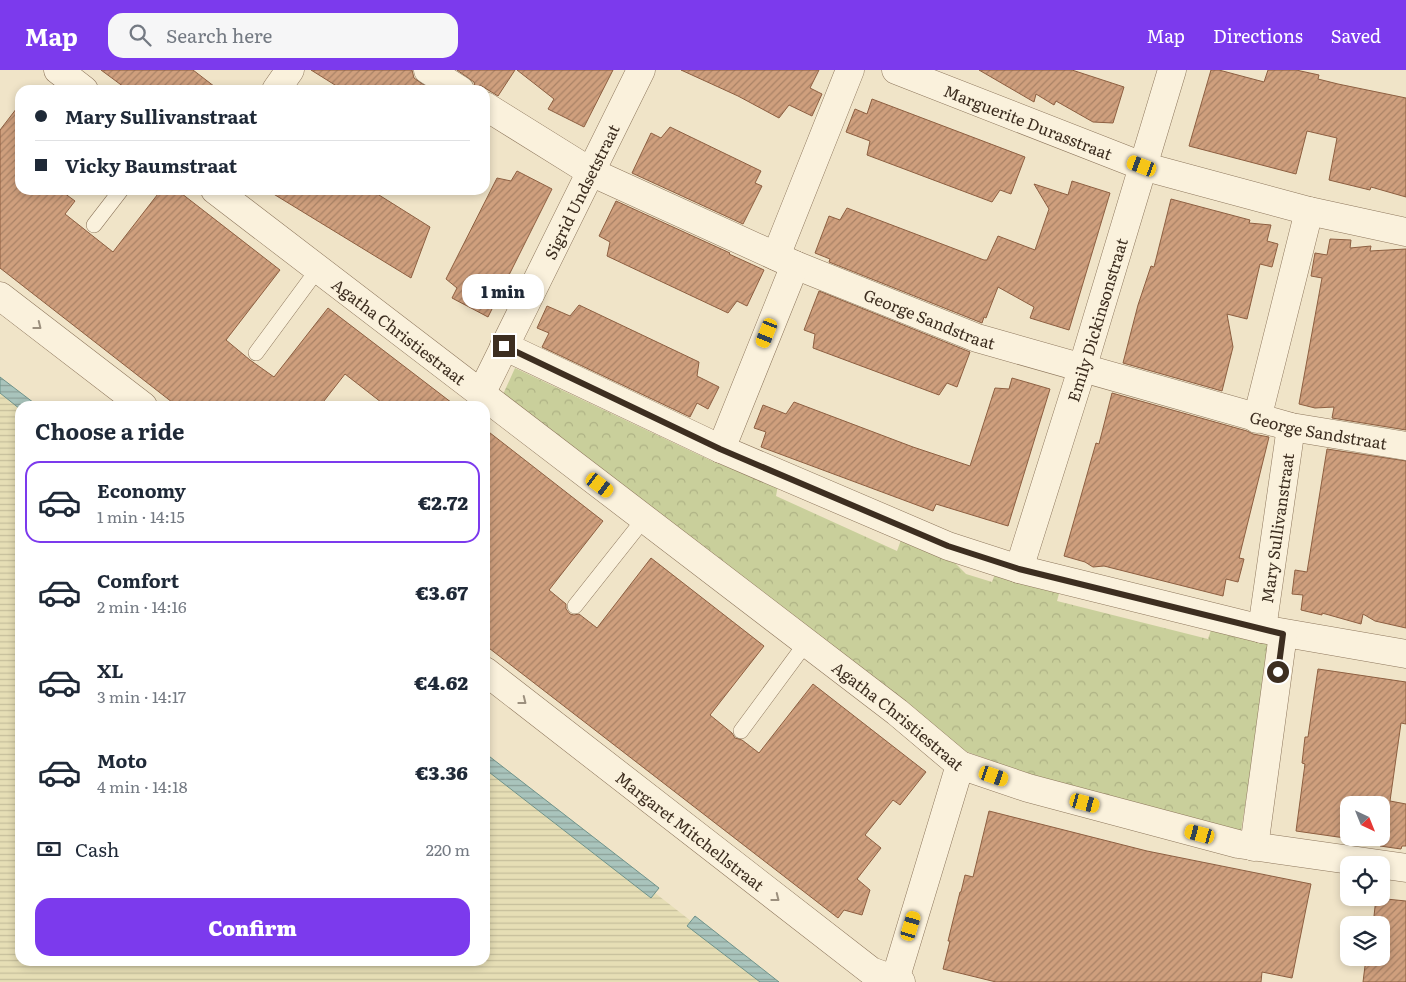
<!DOCTYPE html>
<html lang="en">
<head>
<meta charset="utf-8">
<style>
	body { margin:0; font-family:Literata,serif; background:#f6f6f7; color:#1f2937; height:100vh; display:flex; flex-direction:column; font-size:19px; white-space:nowrap }
	* { box-sizing:border-box; margin:0 }
	p { font-size:16px; color:#747a83 }
	.icon { flex:none; width:28px; height:28px; fill:none; stroke:currentColor; stroke-width:2; stroke-linecap:round; stroke-linejoin:round }
	.map { position:relative; flex:1; overflow:hidden }
	.details { position:absolute; left:15px; top:331px; width:475px; height:565px; display:flex; flex-direction:column; background:#fff; border-radius:15px; box-shadow:0 2px 8px #0003 }
	.details>* { flex:none }
	.banner { position:absolute; left:15px; top:15px; width:475px; height:110px; border-radius:15px; box-shadow:0 2px 8px #0003; display:grid; align-content:center; height:110px; padding:0 20px; background:#fff }
	.needle { width:32px; rotate:137deg }
	.tools { position:absolute; left:1340px; top:726px; display:grid; gap:10px }
	.tools a { display:grid; place-items:center; width:50px; height:50px; border-radius:10px; background:#fff; box-shadow:0 2px 8px #0003; font-size:25px }
	.end { position:absolute; width:22px; height:22px; margin:-11px; border:6px solid #3d2e20; background:#fff; box-shadow:0 0 0 2px #fff }
	.from { border-radius:50% }
	.bubble { position:absolute; height:35px; border-radius:15px; background:#fff; box-shadow:0 2px 8px #0003; font-size:16px; font-weight:800; line-height:35px; text-align:center }
	.car { position:absolute; width:15px; height:30px; margin:-15px -8px; border-radius:6px; box-shadow:0 0 4px 1px #0007; background:linear-gradient(#f5c518 24%,#345 0 40%,#f5c518 0 76%,#345 0 86%,#f5c518 0) }
	.banner b { display:flex; align-items:center; gap:18px; height:48px; font-size:19px }
	.banner b+b { border-top:1px solid #e0e1e3 }
	.banner i { width:12px; height:12px; background:#1f2937 }
	ul { padding:0; list-style:none }
	li { display:flex; align-items:center; gap:15px; height:82px; margin:0 10px 8px; padding:0 10px; border:2px solid transparent; border-radius:15px }
	li div { flex:1 }
	li b { display:block; font-size:19px }
	li em { font-style:normal; font-weight:800 }
	li.on { border-color:#7c3aed }
	li>.icon { width:45px; height:45px; stroke-width:1.5 }
	h2 { padding:0 20px; font-size:22px; line-height:60px }
	.pay { display:flex; align-items:center; gap:12px; height:55px; padding:0 20px; font-size:19px }
	.pay p { margin-inline-start:auto }
	.primary-button { display:flex; gap:10px; margin-top:auto; padding:10px 20px }
	.primary-button a { flex:1; height:58px; border-radius:15px; background:#7c3aed; color:#fff; font-size:20px; font-weight:800; line-height:58px; text-align:center }
	header { display:flex; align-items:center; gap:30px; box-sizing:border-box; height:70px; padding:0 25px; background:#7c3aed; color:#fff }
	header strong { font-size:24px }
	nav { display:flex; gap:28px; margin-inline-start:auto; font-size:18px }
	.search { width:350px; height:45px; background:#f6f6f7; display:flex; align-items:center; gap:12px; box-sizing:border-box; padding:0 18px; border-radius:15px; color:#747a83; font-size:19px }
	.map>svg:first-child { display:block }
	.farmland { fill:url(#farmland-rules) }
	.park { fill:url(#park-crowns) }
	.water { fill:url(#water-rules); stroke:#6f938a }
	.building { fill:url(#building-hatch); stroke:#8d5f41; fill-rule:evenodd }
	.lines { fill:none; stroke-linecap:round; stroke-linejoin:round }
	.lane-casing { stroke:#8d765c; stroke-width:16 }
	.street-casing { stroke:#8d765c; stroke-width:29 }
	.lane { stroke:#faf1dc; stroke-width:15 }
	.street { stroke:#faf1dc; stroke-width:28 }
	.oneway { stroke:#9c907e }
	.route { stroke:#3d2e20; stroke-width:6 }
	.labels { text-anchor:middle; dominant-baseline:central; stroke-width:4; stroke-linejoin:round; paint-order:stroke }
	.street-label { font-size:16px; fill:#3d2e20; stroke:#f7eed8 }
</style>
</head>
<body>
<header>
<strong>Map</strong>
<div class="search"><svg class="icon" aria-label="search" viewBox="0 0 24 24"><circle cx="10" cy="10" r="6"/><path d="M15 15l6 6"/></svg>Search here</div>
<nav><a>Map</a><a>Directions</a><a>Saved</a></nav>
</header>
<div class="map">
<svg width="1406" height="912" viewBox="0 0 1406 912">
	<defs>
		<pattern id="farmland-rules" width="6" height="5" patternUnits="userSpaceOnUse" patternTransform="scale(1.25)"><rect width="6" height="5" fill="#e6deb5"/><path d="M0 2.5h6" fill="none" stroke="#c6bf9b"/></pattern>
		<pattern id="park-crowns" width="20" height="18" patternUnits="userSpaceOnUse" patternTransform="scale(1.25)"><rect width="20" height="18" fill="#c9cf9b"/><path d="M2 6a3 3 0 1 1 6 0M12 15a3 3 0 1 1 6 0" fill="none" stroke="#aeb285"/></pattern>
		<pattern id="water-rules" width="6" height="5" patternUnits="userSpaceOnUse" patternTransform="scale(1.25)"><rect width="6" height="5" fill="#a9c4bc"/><path d="M0 2.5h6" fill="none" stroke="#8ba098"/></pattern>
		<pattern id="building-hatch" width="6" height="6" patternUnits="userSpaceOnUse" patternTransform="scale(1.25)"><rect width="6" height="6" fill="#cf9f7d"/><path d="M-1 1l2-2M0 6l6-6M5 7l2-2" fill="none" stroke="#a98266"/></pattern>
	</defs>
	<rect width="100%" height="100%" fill="#f0e4c8"/>
	<!-- farmland -->
	<polygon class="farmland" points="0,323 20,339 20,891 485,891 485,699 651,828 655,823 691,851 688,856 760,912 0,912"/>
	<!-- park -->
	<polygon class="park" points="515,298 714,392 778,415 776,426 897,481 901,470 947,485 966,504 992,512 996,501 1060,520 1057,531 1208,569 1212,557 1267,572 1269,585 1241,761 1033,706 965,681 500,331"/>
	<!-- water -->
	<g class="water">
		<polygon points="0,307 38,336 20,336 20,339 0,323"/>
		<polygon points="485,683 659,818 651,828 485,699"/>
		<polygon points="695,846 779,912 760,912 687,856"/>
	</g>
	<!-- building -->
	<g class="building">
		<polygon points="101,0 193,0 219,20 128,20"/>
		<polygon points="311,0 412,0 414,8 431,20 343,20"/>
		<polygon points="457,0 515,0 498,26 480,15 476,20 474,12"/>
		<polygon points="517,0 613,0 584,57 548,39 554,29"/>
		<polygon points="681,0 819,0 810,18 822,24 812,46 789,35 779,48 738,26"/>
		<polygon points="979,0 1072,0 1124,17 1113,53 1093,52 1056,31 1054,35 1036,24 1034,32"/>
		<polygon points="1211,0 1219,0 1264,12 1268,0 1296,0 1319,5 1318,9 1338,14 1406,28 1406,127 1371,117 1370,120 1329,110 1337,68 1307,61 1296,104 1189,76"/>
		<polygon points="872,29 1025,87 1011,124 1000,120 992,132 867,85 870,71 846,62 855,39 867,44"/>
		<polygon points="20,34 20,120 60,120 75,131 65,144 113,182 161,120 177,120 280,200 226,270 250,290 274,307 328,238 456,336 386,336 345,304 320,336 177,336 0,198 0,60"/>
		<polygon points="670,57 761,101 755,113 762,116 743,154 632,103 651,63 661,68"/>
		<polygon points="517,101 552,119 488,247 452,228 457,218 446,209 497,108 511,111"/>
		<polygon points="1072,111 1110,123 1069,260 1030,248 1034,237 998,217 986,248 984,247 982,253 829,192 830,189 815,183 829,146 840,150 847,138 984,190 987,190 998,166 1035,180 1049,139 1034,114 1068,125"/>
		<polygon points="267,120 371,120 430,157 411,208"/>
		<polygon points="1171,129 1250,150 1249,153 1271,155 1267,171 1278,174 1272,197 1260,194 1247,249 1227,244 1233,277 1222,321 1123,293 1138,235 1151,196 1154,197"/>
		<polygon points="616,131 730,183 729,184 764,200 747,236 737,231 728,243 607,186 610,172 599,166"/>
		<polygon points="1330,169 1351,170 1350,178 1371,176 1370,181 1406,179 1406,360 1332,348 1334,337 1315,338 1299,334 1322,208 1311,206 1315,183 1327,185"/>
		<polygon points="819,221 970,282 957,317 947,313 939,325 813,278 815,264 804,260"/>
		<polygon points="579,235 699,292 697,306 719,317 708,339 697,333 690,347 542,277 549,263 537,258 547,236 570,246"/>
		<polygon points="1012,308 1050,319 1008,456 936,434 933,441 761,377 766,362 754,358 763,335 786,344 794,332 913,377 970,396 995,318 1009,319"/>
		<polygon points="1112,323 1247,361 1253,364 1269,367 1239,488 1244,489 1238,512 1226,509 1223,526 1104,496 1093,497 1085,492 1064,486 1096,373 1099,374"/>
		<polygon points="485,359 603,451 549,520 566,534 566,539 570,544 574,545 579,544 597,558 651,488 764,576 710,645 732,663 735,668 742,670 759,683 813,614 926,702 900,735 893,730 865,765 881,778 857,809 870,820 862,845 844,840 838,848 485,575"/>
		<polygon points="1327,379 1406,391 1406,558 1375,551 1363,544 1361,554 1322,543 1322,545 1301,540 1303,525 1292,524 1295,500 1307,502"/>
		<path d="M1318 599 1406 612V654L1401 653 1390 731 1406 734V776H1402L1401 779 1380 776V773L1296 761 1305 694 1302 693 1305 667H1308ZM1349 735H1381V768H1349Z"/>
		<polygon points="989,741 1147,781 1311,814 1292,908 1262,902 1261,912 996,912 943,899 950,871 948,871 960,822 961,822 965,805 973,807"/>
		<polygon points="1376,828 1406,831 1406,912 1363,912 1366,888 1381,888 1381,855 1373,855"/>
	</g>
	<g class="lines">
		<defs>
			<g id="lane">
				<polyline points="94,155 121,120"/>
				<polyline points="256,283 318,199"/>
				<polyline points="575,536 644,449"/>
				<polyline points="741,661 806,573"/>
			</g>
			<g id="street">
				<polyline points="58,0 84,20"/>
				<polyline points="428,0 460,20"/>
				<path id="s1" d="M896 0 1142 96 1309 141 1406 162"/>
				<polyline points="276,20 290,0"/>
				<path id="s2" d="M485 36 591 102 795 195 977 268 1291 357 1406 376"/>
				<path id="s3" d="M215 120 897 642 960 695 1028 718 1238 774 1406 798"/>
				<polyline points="776,186 850,0"/>
				<polyline points="0,226 143,336"/>
				<polyline points="504,276 721,379 948,476 1019,499 1262,559 1406,584"/>
				<path id="s4" d="M481 324 641 0"/>
				<polyline points="1257,349 1309,141"/>
				<polyline points="721,379 795,195"/>
				<path id="s5" d="M1019 499 1082 299 1172 0"/>
				<path id="s6" d="M1262 559 1291 357"/>
				<path id="s7" d="M485 601 871 901 901 912"/>
				<polyline points="1254,777 1283,564"/>
				<polyline points="895,910 960,695"/>
			</g>
		</defs>
		<!-- lane casing -->
		<use href="#lane" class="lane-casing"/>
		<!-- street casing -->
		<use href="#street" class="street-casing"/>
		<!-- lane -->
		<use href="#lane" class="lane"/>
		<!-- street -->
		<use href="#street" class="street"/>
	</g>
	<!-- one-way arrows -->
	<defs><path id="oneway-chevron" d="M-2-3.5L2.5 0L-2 3.5" fill="none" stroke-width="1.6" stroke-linecap="round" stroke-linejoin="round" transform="scale(1.25)"/></defs>
	<g class="oneway">
		<use href="#oneway-chevron" transform="translate(38 256) rotate(38)"/>
		<use href="#oneway-chevron" transform="translate(523 631) rotate(38)"/>
		<use href="#oneway-chevron" transform="translate(776 828) rotate(38)"/>
	</g>
	<g class="lines">
		<!-- route -->
		<polyline class="route" points="504,276 720,379 948,476 1019,499 1283,564 1278,602"/>
	</g>
	<g class="labels">
		<!-- street labels -->
		<g class="street-label">
			<text stroke="none"><textPath href="#s1" startOffset="142">Marguerite Durasstraat</textPath></text>
			<text stroke="none"><textPath href="#s4" startOffset="226">Sigrid Undsetstraat</textPath></text>
			<text stroke="none"><textPath href="#s2" startOffset="494">George Sandstraat</textPath></text>
			<text stroke="none"><textPath href="#s5" startOffset="261">Emily Dickinsonstraat</textPath></text>
			<text stroke="none"><textPath href="#s3" startOffset="232">Agatha Christiestraat</textPath></text>
			<text stroke="none"><textPath href="#s2" startOffset="899">George Sandstraat</textPath></text>
			<text stroke="none"><textPath href="#s6" startOffset="102">Mary Sullivanstraat</textPath></text>
			<text stroke="none"><textPath href="#s3" startOffset="862">Agatha Christiestraat</textPath></text>
			<text stroke="none"><textPath href="#s7" startOffset="260">Margaret Mitchellstraat</textPath></text>
		</g>
	</g>
</svg>
<div class="tools">
<a><svg class="needle" viewBox="-14 -14 28 28"><path d="M0-13l5 13h-10z" fill="#e53935"/><path d="M0 13l5-13h-10z" fill="#747a83"/></svg></a>
<a><svg class="icon" aria-label="locate" viewBox="0 0 24 24"><circle cx="12" cy="12" r="6"/><path d="M12 2v4M12 18v4M2 12h4M18 12h4"/></svg></a>
<a><svg class="icon" aria-label="layers" viewBox="0 0 24 24"><path d="M12 4l9 5-9 5-9-5zM3 14l9 5 9-5"/></svg></a>
</div>
<i class="end from" style="left:1278px;top:602px"></i>
<i class="end" style="left:504px;top:276px"></i>
<div class="bubble" style="left:462px;top:204px;width:82px">1 min</div>
<i class="car" style="left:1142px;top:96px;rotate:291deg"></i>
<i class="car" style="left:767px;top:263px;rotate:202deg"></i>
<i class="car" style="left:600px;top:415px;rotate:127deg"></i>
<i class="car" style="left:994px;top:706px;rotate:109deg"></i>
<i class="car" style="left:1085px;top:733px;rotate:105deg"></i>
<i class="car" style="left:1200px;top:764px;rotate:285deg"></i>
<i class="car" style="left:911px;top:856px;rotate:17deg"></i>
<div class="banner">
<b><i class="from"></i>Mary Sullivanstraat</b>
<b><i></i>Vicky Baumstraat</b>
</div>
<section class="details">
<h2>Choose a ride</h2>
<ul>
<li class="on"><svg class="icon" aria-label="car" viewBox="0 0 24 24"><path d="M5 17H2v-5l4-1 3-4h7l3 4 3 1v5h-3M9 17h6M6 11h13"/><circle cx="7" cy="17" r="2"/><circle cx="17" cy="17" r="2"/></svg><div><b>Economy</b><p>1 min · 14:15</p></div><em>€2.72</em></li>
<li><svg class="icon" aria-label="car" viewBox="0 0 24 24"><path d="M5 17H2v-5l4-1 3-4h7l3 4 3 1v5h-3M9 17h6M6 11h13"/><circle cx="7" cy="17" r="2"/><circle cx="17" cy="17" r="2"/></svg><div><b>Comfort</b><p>2 min · 14:16</p></div><em>€3.67</em></li>
<li><svg class="icon" aria-label="car" viewBox="0 0 24 24"><path d="M5 17H2v-5l4-1 3-4h7l3 4 3 1v5h-3M9 17h6M6 11h13"/><circle cx="7" cy="17" r="2"/><circle cx="17" cy="17" r="2"/></svg><div><b>XL</b><p>3 min · 14:17</p></div><em>€4.62</em></li>
<li><svg class="icon" aria-label="car" viewBox="0 0 24 24"><path d="M5 17H2v-5l4-1 3-4h7l3 4 3 1v5h-3M9 17h6M6 11h13"/><circle cx="7" cy="17" r="2"/><circle cx="17" cy="17" r="2"/></svg><div><b>Moto</b><p>4 min · 14:18</p></div><em>€3.36</em></li>
</ul>
<div class="pay"><svg class="icon" aria-label="cash" viewBox="0 0 24 24"><path d="M3 7h18v10H3z"/><circle cx="12" cy="12" r="2"/></svg>Cash<p>220 m</p></div>
<div class="primary-button"><a>Confirm</a></div>
</section>
</div>
</body>
</html>
